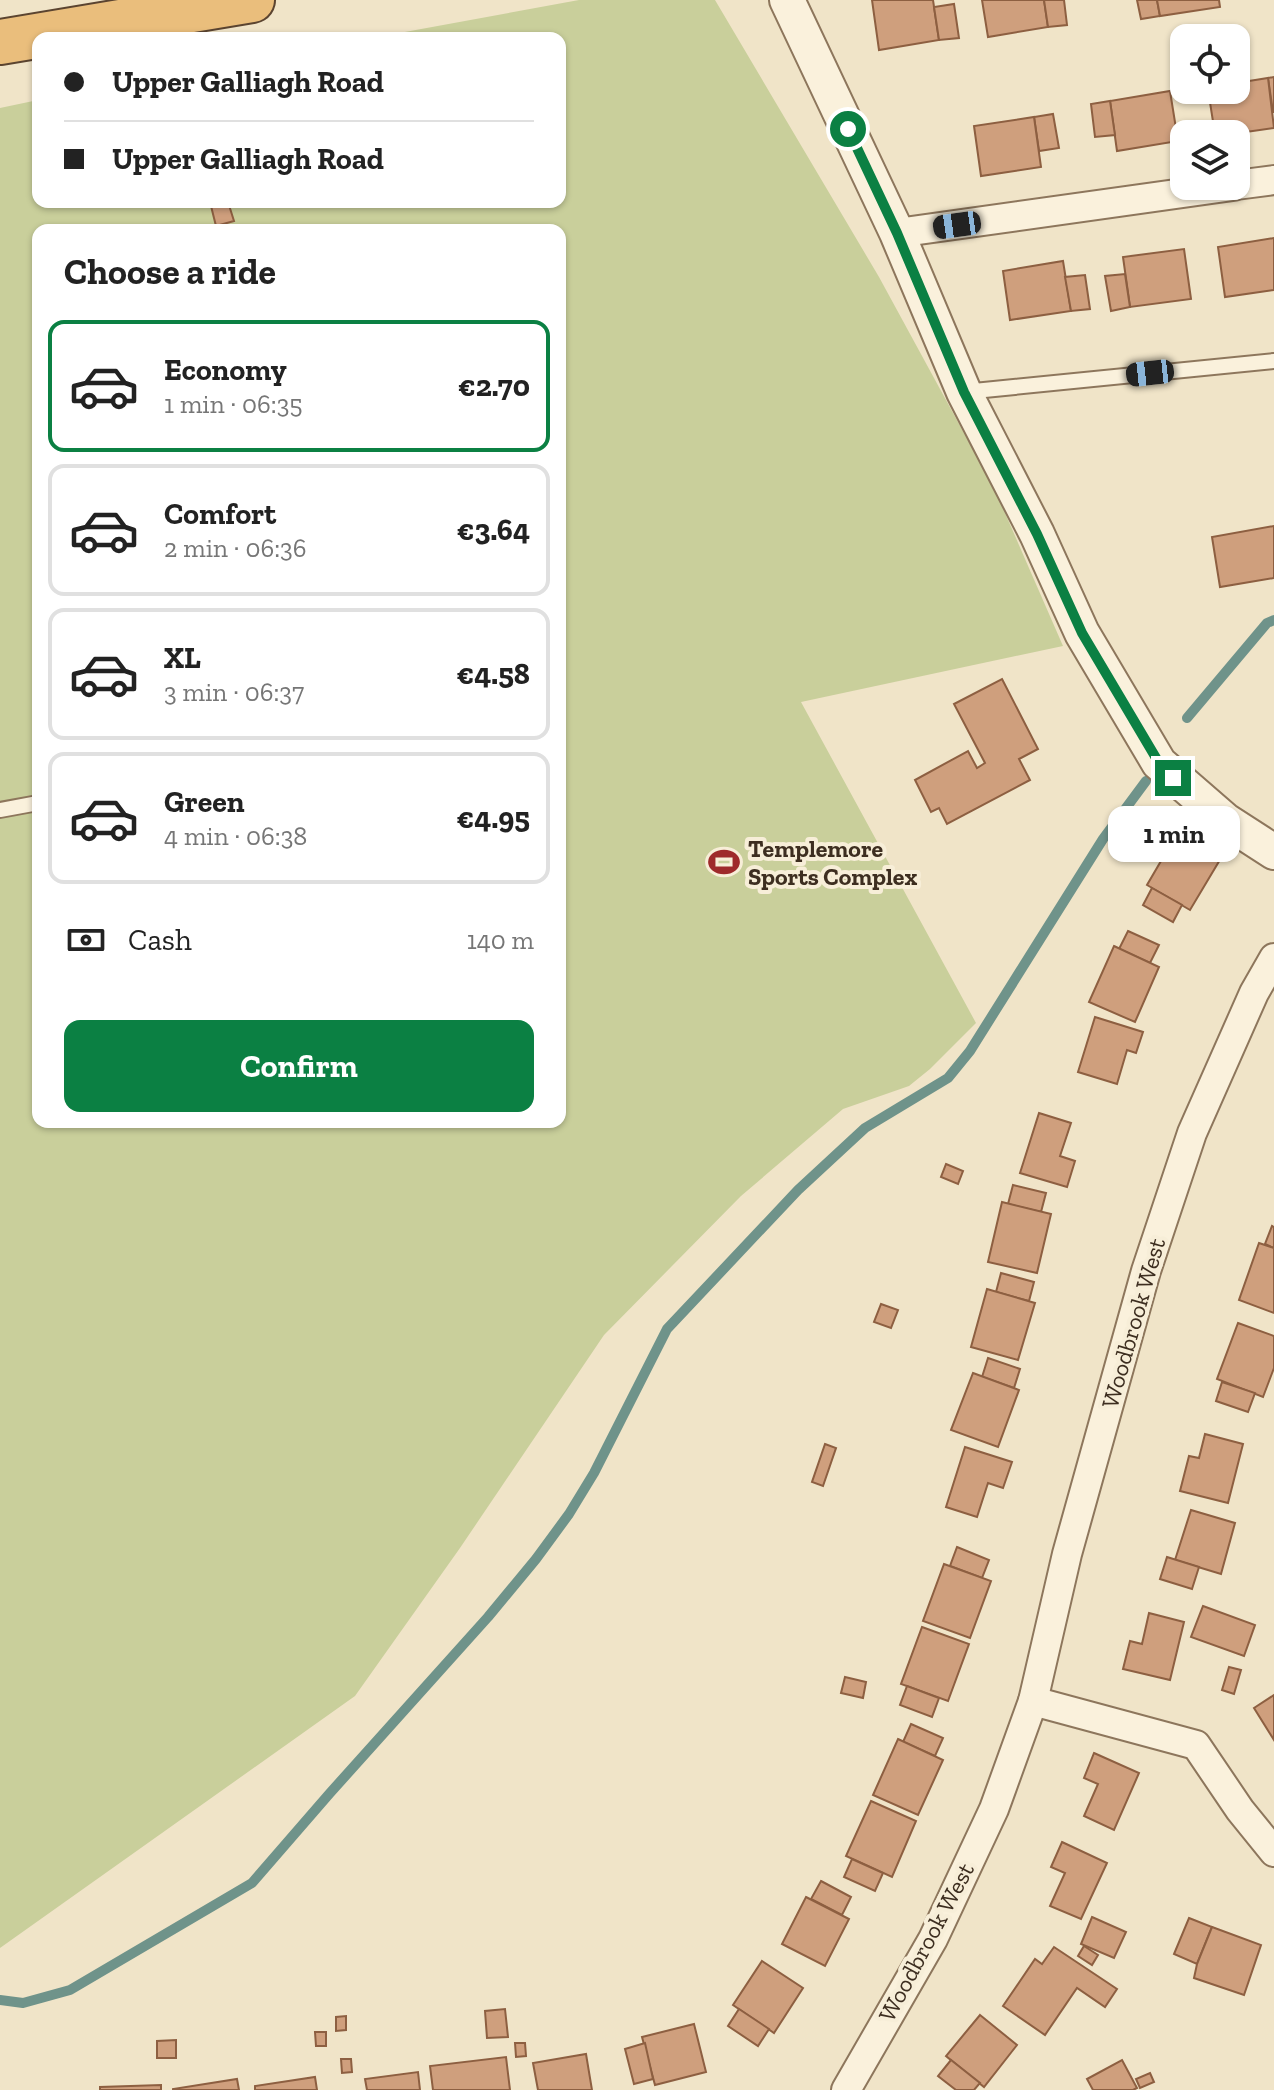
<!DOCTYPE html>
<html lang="en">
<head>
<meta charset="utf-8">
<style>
	body { margin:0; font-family:"Zilla Slab",serif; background:#f6f6f6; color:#222; height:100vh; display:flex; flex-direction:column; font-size:30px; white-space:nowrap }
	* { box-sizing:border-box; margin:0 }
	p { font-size:26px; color:#767676 }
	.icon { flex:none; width:44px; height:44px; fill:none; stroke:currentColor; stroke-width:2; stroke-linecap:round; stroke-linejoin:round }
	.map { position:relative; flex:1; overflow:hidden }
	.sheet { position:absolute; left:32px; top:224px; width:534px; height:904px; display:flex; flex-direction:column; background:#fff; border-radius:16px; box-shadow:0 2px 6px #0004 }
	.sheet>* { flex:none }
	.hud { position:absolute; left:32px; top:32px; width:534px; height:176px; border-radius:16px; box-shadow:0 2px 6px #0004; display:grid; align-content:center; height:176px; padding:0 32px; background:#fff }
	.controls { position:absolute; left:1170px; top:24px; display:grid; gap:16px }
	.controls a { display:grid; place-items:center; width:80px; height:80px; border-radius:16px; background:#fff; box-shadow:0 2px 6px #0004; font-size:40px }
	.end { position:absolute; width:36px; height:36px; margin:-18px; border:10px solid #0b8043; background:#fff; box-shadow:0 0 0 4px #fff }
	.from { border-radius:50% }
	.bubble { position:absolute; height:56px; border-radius:16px; background:#fff; box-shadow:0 2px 6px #0004; font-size:26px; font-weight:800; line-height:56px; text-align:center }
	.car { position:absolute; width:24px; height:48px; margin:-24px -12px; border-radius:10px; box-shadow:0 0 6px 2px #0007; background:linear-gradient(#222 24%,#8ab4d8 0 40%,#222 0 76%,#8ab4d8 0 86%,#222 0) }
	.hud b { display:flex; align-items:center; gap:28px; height:76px; font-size:30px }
	.hud b+b { border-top:2px solid #e0e0e0 }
	.hud i { width:20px; height:20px; background:#222 }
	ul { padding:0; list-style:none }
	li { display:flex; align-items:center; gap:24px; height:132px; margin:0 16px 12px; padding:0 16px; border:4px solid #e0e0e0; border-radius:16px }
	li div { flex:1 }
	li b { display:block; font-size:30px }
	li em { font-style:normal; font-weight:800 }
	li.current { border-color:#0b8043 }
	li>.icon { width:72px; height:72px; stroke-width:1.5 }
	h2 { padding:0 32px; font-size:36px; line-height:96px }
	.pay { display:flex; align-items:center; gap:20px; height:88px; padding:0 32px; font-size:30px }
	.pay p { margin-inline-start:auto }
	.action { display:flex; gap:16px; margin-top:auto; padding:16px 32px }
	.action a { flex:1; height:92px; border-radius:16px; background:#0b8043; color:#fff; font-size:32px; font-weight:800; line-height:92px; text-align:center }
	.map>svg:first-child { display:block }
	.green { fill:#c9cf9b; fill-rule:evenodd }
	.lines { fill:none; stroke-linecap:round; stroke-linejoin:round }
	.stream { stroke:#6f938a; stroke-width:10 }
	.building { fill:#cf9f7d; stroke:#8d5f41; stroke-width:2 }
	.service-casing { stroke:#8d765c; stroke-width:18 }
	.minor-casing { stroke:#8d765c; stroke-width:32 }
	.tertiary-casing { stroke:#8d765c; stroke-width:38 }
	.trunk-casing { stroke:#5b4430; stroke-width:48 }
	.service { stroke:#faf1dc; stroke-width:14 }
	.minor { stroke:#faf1dc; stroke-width:28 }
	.tertiary { stroke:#faf1dc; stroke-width:34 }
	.trunk { stroke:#eabe7c; stroke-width:44 }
	.route { stroke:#0b8043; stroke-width:10 }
	.labels { text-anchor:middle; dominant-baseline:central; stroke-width:8; stroke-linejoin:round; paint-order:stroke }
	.poi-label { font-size:24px; font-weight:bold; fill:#3d2e20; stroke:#f7eed8; text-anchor:start }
	.street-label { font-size:24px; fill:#3d2e20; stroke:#f7eed8 }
</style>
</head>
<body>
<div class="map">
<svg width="1274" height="2090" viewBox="0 0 1274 2090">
	<rect width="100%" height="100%" fill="#f0e4c8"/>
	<!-- green -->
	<path class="green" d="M579 0H715L879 277 995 490 1063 646 801 702 976 1023 930 1069 909 1086 843 1109 741 1196 604 1335 460 1548 355 1696 0 1948V108L38 100V202H560V38H372ZM38 230H560V1122H38Z"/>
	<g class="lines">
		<!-- stream -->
		<g class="stream">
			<polyline points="1187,718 1267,623 1274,620"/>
			<polyline points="0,2000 23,2003 70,1990 252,1883 330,1793 488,1617 536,1559 569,1514 594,1473 667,1329 798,1190 865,1128 948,1078 970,1051 1103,839 1146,781"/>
		</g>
	</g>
	<!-- building -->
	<g class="building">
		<polygon points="872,0 933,0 939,40 879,50"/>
		<polygon points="982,0 1044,0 1048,27 988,37"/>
		<polygon points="1044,0 1064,0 1067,25 1048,27"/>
		<polygon points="1137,0 1157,0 1160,16 1141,19"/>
		<polygon points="1157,0 1219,0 1220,7 1160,16"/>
		<polygon points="954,4 959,38 939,40 934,7"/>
		<polygon points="1274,77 1274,112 1273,112 1268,78"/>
		<polygon points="1268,78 1274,128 1232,134 1215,134 1208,90 1236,90 1236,83"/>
		<polygon points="1170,91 1178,141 1117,151 1110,101"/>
		<polygon points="1110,101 1115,135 1095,137 1091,104"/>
		<polygon points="1053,114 1059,148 1039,151 1034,117"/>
		<polygon points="1034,117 1041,167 981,176 974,126"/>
		<polygon points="210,202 228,202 234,221 216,226"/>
		<polygon points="1274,238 1274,290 1225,297 1218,247"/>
		<polygon points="1184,249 1191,299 1130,307 1123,257"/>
		<polygon points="1063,261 1071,311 1010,320 1003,271"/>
		<polygon points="1125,274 1130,307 1111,311 1105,276"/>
		<polygon points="1085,275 1090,309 1071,311 1065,277"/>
		<polygon points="1274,526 1274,578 1220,587 1212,537"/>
		<polygon points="1002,679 1038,749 1019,759 1030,780 947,824 939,808 931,812 915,780 968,751 977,768 985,763 954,704"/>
		<polygon points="1178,832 1221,858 1190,910 1147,885"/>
		<polygon points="1152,888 1182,905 1173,922 1143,905"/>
		<polygon points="1128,931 1159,945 1150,963 1119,949"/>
		<polygon points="1114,946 1159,967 1135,1022 1089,1002"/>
		<polygon points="1095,1017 1143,1032 1136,1053 1127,1050 1117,1084 1078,1072"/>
		<polygon points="1039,1113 1071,1123 1060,1156 1075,1161 1067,1187 1020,1173"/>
		<polygon points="946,1164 963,1171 958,1184 941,1177"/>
		<polygon points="1013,1185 1046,1193 1041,1212 1008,1204"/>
		<polygon points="1002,1202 1051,1214 1037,1273 988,1262"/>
		<polygon points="1272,1226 1274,1227 1274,1248 1265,1244"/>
		<polygon points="1259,1243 1274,1248 1274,1313 1239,1300"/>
		<polygon points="1001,1273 1034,1282 1029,1301 996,1292"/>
		<polygon points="987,1289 1035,1303 1018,1360 971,1347"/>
		<polygon points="881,1304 898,1310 891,1328 874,1322"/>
		<polygon points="1238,1323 1274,1336 1274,1368 1263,1397 1217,1379"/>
		<polygon points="988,1358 1020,1369 1014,1388 982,1377"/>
		<polygon points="973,1373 1019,1390 998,1447 951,1430"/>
		<polygon points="1222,1382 1255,1393 1248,1412 1216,1401"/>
		<polygon points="1205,1434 1243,1444 1228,1503 1180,1491 1189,1456 1199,1458"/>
		<polygon points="825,1444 836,1448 823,1486 812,1482"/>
		<polygon points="965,1447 1012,1462 1003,1488 988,1483 977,1517 946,1507"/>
		<polygon points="1191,1510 1235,1523 1221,1574 1175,1560"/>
		<polygon points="957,1547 989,1560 982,1578 950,1566"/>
		<polygon points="1167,1557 1199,1567 1192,1589 1160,1579"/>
		<polygon points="944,1564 991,1581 970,1638 923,1621"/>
		<polygon points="1203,1606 1255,1625 1244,1656 1191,1637"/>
		<polygon points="1149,1613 1184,1622 1170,1680 1123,1669 1130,1641 1142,1644"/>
		<polygon points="922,1627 969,1644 948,1701 901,1684"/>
		<polygon points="1229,1667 1241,1670 1234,1694 1222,1690"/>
		<polygon points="845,1677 866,1682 863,1698 841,1693"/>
		<polygon points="907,1686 939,1698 932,1717 900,1705"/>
		<polygon points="1274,1695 1274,1740 1254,1708"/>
		<polygon points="911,1724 943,1738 935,1756 903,1742"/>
		<polygon points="898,1739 943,1760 918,1815 873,1795"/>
		<polygon points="1094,1753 1139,1773 1114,1830 1084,1816 1098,1784 1084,1778"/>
		<polygon points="871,1801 916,1821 892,1877 846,1856"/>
		<polygon points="1062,1842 1107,1863 1081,1919 1050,1906 1065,1873 1051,1867"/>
		<polygon points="852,1859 883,1873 875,1891 844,1877"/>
		<polygon points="821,1881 851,1897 842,1915 811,1899"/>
		<polygon points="806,1897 849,1919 825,1966 782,1944"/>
		<polygon points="1092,1917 1126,1932 1114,1958 1081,1944"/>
		<polygon points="1189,1918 1212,1927 1197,1964 1174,1954"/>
		<polygon points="1212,1927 1261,1945 1244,1995 1194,1978 1197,1964"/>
		<polygon points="1084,1946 1098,1955 1092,1965 1078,1956"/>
		<polygon points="1054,1947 1117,1989 1105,2007 1077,1988 1045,2035 1003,2006 1035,1959 1042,1964"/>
		<polygon points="762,1961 803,1988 774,2033 733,2005"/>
		<polygon points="505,2009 508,2037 487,2038 485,2011"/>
		<polygon points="739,2009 769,2029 758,2046 728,2026"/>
		<polygon points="980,2015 1017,2045 984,2087 946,2056"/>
		<polygon points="346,2016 346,2030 336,2031 336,2017"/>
		<polygon points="694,2024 706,2072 655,2085 642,2037"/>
		<polygon points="315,2032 326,2032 326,2046 316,2046"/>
		<polygon points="176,2040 176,2058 157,2058 157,2041"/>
		<polygon points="515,2043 525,2043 526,2056 516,2057"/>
		<polygon points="645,2043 653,2079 634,2084 625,2049"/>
		<polygon points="586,2054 592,2090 538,2090 533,2063"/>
		<polygon points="506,2057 510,2090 433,2090 430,2066"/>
		<polygon points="341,2059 351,2059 352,2072 342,2073"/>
		<polygon points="951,2060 980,2083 974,2090 956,2090 938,2076"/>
		<polygon points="1122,2060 1137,2088 1133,2090 1093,2090 1087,2079"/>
		<polygon points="418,2072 420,2090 367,2090 365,2079"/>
		<polygon points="1150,2073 1154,2082 1140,2088 1136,2079"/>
		<polygon points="315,2077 317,2090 255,2090 255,2086"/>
		<polygon points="237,2079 239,2090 173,2090 173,2089"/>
		<polygon points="161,2085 161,2090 100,2090 100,2087"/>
	</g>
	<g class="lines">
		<defs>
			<g id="service">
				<polyline points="964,392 1274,361"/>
				<polyline points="0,810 38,803"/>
			</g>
			<g id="minor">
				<polyline points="1236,185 1274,180"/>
				<polyline points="897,233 1233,186"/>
				<polyline points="1033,1701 1196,1745 1240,1810 1274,1852"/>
				<polyline points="846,2090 933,1939 994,1809 1033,1701 1067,1554 1146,1271 1192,1133 1254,993 1274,958"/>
			</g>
			<polyline id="tertiary" points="787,0 897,233 964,392 1037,534 1082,633 1159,763 1226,821 1274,852"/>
			<polyline id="trunk" points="0,42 252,0"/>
		</defs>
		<!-- service casing -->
		<use href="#service" class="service-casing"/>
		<!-- minor casing -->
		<use href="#minor" class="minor-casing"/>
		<!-- tertiary casing -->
		<use href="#tertiary" class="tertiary-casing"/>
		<!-- trunk casing -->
		<use href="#trunk" class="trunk-casing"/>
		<!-- service -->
		<use href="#service" class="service"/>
		<!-- minor -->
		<use href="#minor" class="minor"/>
		<!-- tertiary -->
		<use href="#tertiary" class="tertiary"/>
		<!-- trunk -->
		<use href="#trunk" class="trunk"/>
	</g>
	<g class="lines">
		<!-- route -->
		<polyline class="route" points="848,129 897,233 964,392 1037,534 1082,633 1159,763 1173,778"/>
	</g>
	<!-- icons -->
	<defs>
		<symbol id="stadium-bare" viewBox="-9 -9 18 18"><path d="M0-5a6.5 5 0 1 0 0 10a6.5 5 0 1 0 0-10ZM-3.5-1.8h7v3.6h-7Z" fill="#9e2a2b" stroke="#f7eed8" stroke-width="2.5" paint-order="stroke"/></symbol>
	</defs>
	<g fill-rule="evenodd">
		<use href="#stadium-bare" x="702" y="840" width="44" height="44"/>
	</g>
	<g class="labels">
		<!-- poi labels -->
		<g class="poi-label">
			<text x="748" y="848">Templemore<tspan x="748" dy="28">Sports Complex</tspan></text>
		</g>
		<!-- street labels -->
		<g class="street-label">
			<text transform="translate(1133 1323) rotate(-74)">Woodbrook West</text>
			<text transform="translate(926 1942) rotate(-62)">Woodbrook West</text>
		</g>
	</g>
</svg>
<div class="controls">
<a><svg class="icon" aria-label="locate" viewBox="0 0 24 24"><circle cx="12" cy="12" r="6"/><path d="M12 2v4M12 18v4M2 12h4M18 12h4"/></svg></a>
<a><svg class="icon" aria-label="layers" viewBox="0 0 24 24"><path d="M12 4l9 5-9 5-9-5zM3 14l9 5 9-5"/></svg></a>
</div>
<i class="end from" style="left:848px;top:129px"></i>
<i class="end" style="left:1173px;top:778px"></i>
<div class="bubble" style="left:1108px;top:806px;width:132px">1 min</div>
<i class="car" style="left:957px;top:225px;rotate:262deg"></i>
<i class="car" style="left:1150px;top:373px;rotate:264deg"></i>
<div class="hud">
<b><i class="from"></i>Upper Galliagh Road</b>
<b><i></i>Upper Galliagh Road</b>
</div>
<section class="sheet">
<h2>Choose a ride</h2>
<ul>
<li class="current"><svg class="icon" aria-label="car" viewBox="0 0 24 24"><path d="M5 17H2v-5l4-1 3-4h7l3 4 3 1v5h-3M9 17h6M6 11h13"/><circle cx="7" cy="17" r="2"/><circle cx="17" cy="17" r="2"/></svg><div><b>Economy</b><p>1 min · 06:35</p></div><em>€2.70</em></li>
<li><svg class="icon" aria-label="car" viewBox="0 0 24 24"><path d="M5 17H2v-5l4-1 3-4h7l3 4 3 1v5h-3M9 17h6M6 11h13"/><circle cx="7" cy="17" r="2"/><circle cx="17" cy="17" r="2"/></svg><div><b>Comfort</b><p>2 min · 06:36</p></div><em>€3.64</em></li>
<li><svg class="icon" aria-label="car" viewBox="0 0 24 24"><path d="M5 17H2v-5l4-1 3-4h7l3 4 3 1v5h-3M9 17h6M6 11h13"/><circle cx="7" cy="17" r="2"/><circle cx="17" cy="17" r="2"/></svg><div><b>XL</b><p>3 min · 06:37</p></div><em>€4.58</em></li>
<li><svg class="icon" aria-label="car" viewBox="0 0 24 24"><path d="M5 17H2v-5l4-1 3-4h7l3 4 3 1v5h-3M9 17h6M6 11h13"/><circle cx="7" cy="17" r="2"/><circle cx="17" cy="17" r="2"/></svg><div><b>Green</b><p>4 min · 06:38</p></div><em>€4.95</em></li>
</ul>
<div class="pay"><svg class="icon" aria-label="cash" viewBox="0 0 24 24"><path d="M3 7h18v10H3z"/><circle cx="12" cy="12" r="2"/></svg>Cash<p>140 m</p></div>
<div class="action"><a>Confirm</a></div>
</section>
</div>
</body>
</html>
